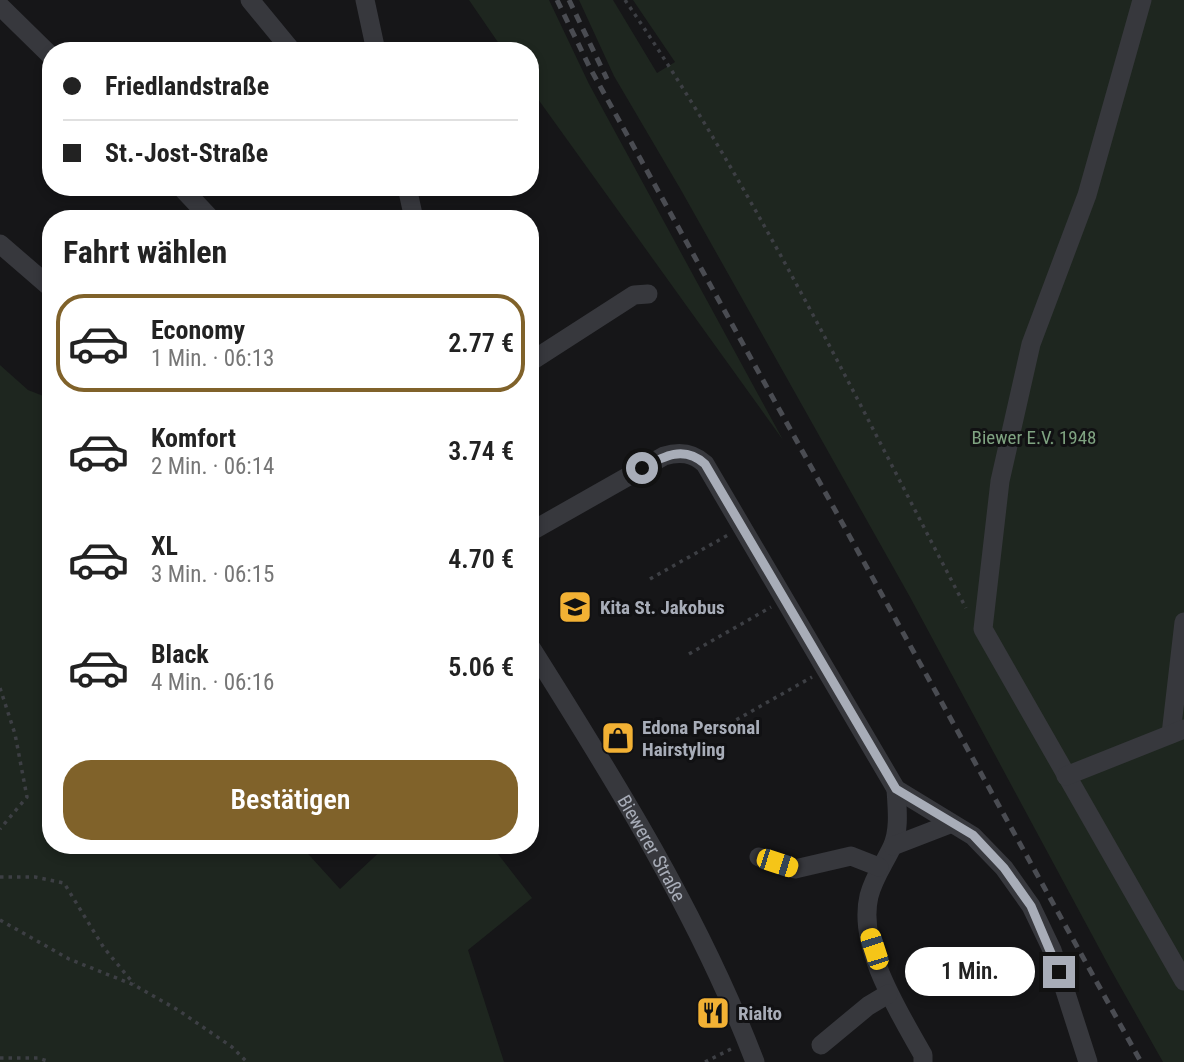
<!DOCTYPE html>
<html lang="de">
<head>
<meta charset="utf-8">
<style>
	body { margin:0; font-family:"Roboto Condensed",sans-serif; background:#f6f6f6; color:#222; height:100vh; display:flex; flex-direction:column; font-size:26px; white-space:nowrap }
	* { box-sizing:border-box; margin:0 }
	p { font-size:23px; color:#767676 }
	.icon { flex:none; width:38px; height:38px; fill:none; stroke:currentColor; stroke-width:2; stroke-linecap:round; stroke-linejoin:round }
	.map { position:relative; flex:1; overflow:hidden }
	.side { position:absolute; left:42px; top:210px; width:497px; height:644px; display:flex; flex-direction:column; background:#fff; border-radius:28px; box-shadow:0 4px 10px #0003 }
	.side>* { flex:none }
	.banner { position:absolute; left:42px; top:42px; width:497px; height:154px; border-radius:28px; box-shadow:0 4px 10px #0003; display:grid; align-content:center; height:154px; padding:0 21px; background:#fff }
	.end { position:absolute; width:32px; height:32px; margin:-16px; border:9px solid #a8adb8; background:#111; box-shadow:0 0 0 4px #111 }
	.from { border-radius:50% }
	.bubble { position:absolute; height:49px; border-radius:24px; background:#fff; box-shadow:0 4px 10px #0003; font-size:23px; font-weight:600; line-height:49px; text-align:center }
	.car { position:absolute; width:21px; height:42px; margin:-21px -10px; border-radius:9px; box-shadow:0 0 5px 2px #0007; background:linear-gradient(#f5c518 24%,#345 0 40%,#f5c518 0 76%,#345 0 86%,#f5c518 0) }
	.banner b { display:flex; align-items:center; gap:24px; height:66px; font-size:26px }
	.banner b+b { border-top:2px solid #e0e0e0 }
	.banner i { width:18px; height:18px; background:#222 }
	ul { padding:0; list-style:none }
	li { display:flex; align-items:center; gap:21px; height:98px; margin:0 14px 10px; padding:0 7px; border:4px solid transparent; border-radius:28px }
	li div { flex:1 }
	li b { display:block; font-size:26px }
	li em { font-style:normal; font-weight:600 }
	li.selected { border-color:#80622a }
	li>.icon { width:63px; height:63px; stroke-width:1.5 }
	h2 { padding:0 21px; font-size:32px; line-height:84px }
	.button { display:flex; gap:14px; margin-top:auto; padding:14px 21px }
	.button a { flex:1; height:80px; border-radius:28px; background:#80622a; color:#fff; font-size:28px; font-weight:600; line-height:80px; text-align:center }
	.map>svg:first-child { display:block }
	.green { fill:#1e261f }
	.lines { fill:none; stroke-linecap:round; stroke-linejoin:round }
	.path { stroke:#3d3f44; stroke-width:3.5; stroke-dasharray:3.5 5; stroke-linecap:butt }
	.minor { stroke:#37383d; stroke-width:19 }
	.rail { stroke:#4a4c52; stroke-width:5; stroke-dasharray:9 7; stroke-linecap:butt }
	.route { stroke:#a8adb8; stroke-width:9 }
	.labels { text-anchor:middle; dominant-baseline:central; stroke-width:6; stroke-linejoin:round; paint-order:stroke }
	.park-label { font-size:19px; fill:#7fa381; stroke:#111113 }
	.poi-label { font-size:19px; font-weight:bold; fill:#a8adb8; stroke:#111113; text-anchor:start }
	.street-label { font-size:19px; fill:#a8adb8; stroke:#111113 }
</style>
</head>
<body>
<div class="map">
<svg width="1184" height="1062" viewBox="0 0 1184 1062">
	<rect width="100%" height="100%" fill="#161618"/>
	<!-- green -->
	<g class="green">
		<polygon points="469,0 549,0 589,84 783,440 530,88 530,51 504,51"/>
		<polygon points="579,0 613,0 657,73 675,62 633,0 1184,0 1184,1062 1163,1062 1111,970 910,597 681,190 614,76"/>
		<polygon points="0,365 28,390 51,399 51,845 300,845 340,889 387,845 491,845 532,898 468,950 504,1062 0,1062"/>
	</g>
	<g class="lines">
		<!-- path -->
		<g class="path">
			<path d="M625 0C757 192 858 403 966 608"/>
			<polyline points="650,579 728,535"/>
			<polyline points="689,654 771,607"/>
			<polyline points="0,688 15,734 27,797 0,829"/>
			<polyline points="729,724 812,677"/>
			<polyline points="0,877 35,877 64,883 104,948 134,984"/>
			<polyline points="0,920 69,959 134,985 178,1010 232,1047 247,1062"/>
			<polyline points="0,1058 38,1058 50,1062"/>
			<polyline points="705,1062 731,1049"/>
		</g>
		<!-- minor -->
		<g class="minor">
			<polyline points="250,0 292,51"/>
			<polyline points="365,0 376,51"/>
			<polyline points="1142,0 1087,195 1031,344 1000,481 983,629 1184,981"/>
			<polyline points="0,6 51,56"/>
			<polyline points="181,187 211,219"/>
			<polyline points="407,187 414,219"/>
			<polyline points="0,244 51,288"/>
			<polyline points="530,362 634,295 648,294"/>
			<path d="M530 532 664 456C680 451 693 453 705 464L896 789 973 836 1004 868 1031 906 1052 950 1088 1062"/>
			<path id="s1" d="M530 646C614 779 699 915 755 1062"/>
			<polyline points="1171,734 1184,622"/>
			<polyline points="1066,776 1184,729"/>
			<path d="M896 789C897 807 900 830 892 847 884 864 874 877 869 896 857 947 899 1012 923 1055V1062"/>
			<polyline points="893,846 950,824"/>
			<polyline points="759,857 795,869 851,856 879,867"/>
			<polyline points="821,1045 868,1006 888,994"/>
		</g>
		<!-- rail -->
		<g class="rail">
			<polyline points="557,0 590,68 1141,1062"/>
			<polyline points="569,0 607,79"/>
		</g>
	</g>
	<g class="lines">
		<!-- route -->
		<path class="route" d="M642 468C664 456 684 445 705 464L896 789 973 835 1004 868 1031 906 1059 972"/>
	</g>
	<!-- icons -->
	<defs>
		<symbol id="school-square" viewBox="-11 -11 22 22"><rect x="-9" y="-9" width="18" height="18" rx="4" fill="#f2b134" stroke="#111113"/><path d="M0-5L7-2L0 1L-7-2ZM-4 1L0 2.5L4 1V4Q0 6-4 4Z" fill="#111"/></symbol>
		<symbol id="shop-square" viewBox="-11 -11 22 22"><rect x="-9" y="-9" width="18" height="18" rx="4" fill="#f2b134" stroke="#111113"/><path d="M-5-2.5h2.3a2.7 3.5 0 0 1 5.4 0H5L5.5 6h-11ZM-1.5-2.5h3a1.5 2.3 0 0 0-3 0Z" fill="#111"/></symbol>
		<symbol id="restaurant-square" viewBox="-11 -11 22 22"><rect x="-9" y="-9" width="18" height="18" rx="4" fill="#f2b134" stroke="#111113"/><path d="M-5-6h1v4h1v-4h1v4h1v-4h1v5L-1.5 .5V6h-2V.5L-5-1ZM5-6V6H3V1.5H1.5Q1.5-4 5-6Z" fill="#111"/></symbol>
	</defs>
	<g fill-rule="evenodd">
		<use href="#school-square" x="556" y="588" width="38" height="38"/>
		<use href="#shop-square" x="599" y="719" width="38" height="38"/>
		<use href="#restaurant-square" x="694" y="994" width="38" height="38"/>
	</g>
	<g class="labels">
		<!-- park labels -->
		<g class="park-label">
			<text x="1034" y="437">Biewer E.V. 1948</text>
		</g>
		<!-- poi labels -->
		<g class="poi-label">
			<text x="600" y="607">Kita St. Jakobus</text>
			<text x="642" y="727">Edona Personal<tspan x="642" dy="22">Hairstyling</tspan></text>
			<text x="738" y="1013">Rialto</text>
		</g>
		<!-- street labels -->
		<g class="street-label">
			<text stroke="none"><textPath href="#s1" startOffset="236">Biewerer Straße</textPath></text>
		</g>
	</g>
</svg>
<i class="end from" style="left:642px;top:468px"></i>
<i class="end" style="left:1059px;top:972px"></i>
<div class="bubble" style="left:905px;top:947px;width:130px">1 Min.</div>
<i class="car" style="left:777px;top:863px;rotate:108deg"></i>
<i class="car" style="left:874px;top:949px;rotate:342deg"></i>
<div class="banner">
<b><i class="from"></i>Friedlandstraße</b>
<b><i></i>St.-Jost-Straße</b>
</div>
<section class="side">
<h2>Fahrt wählen</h2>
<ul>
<li class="selected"><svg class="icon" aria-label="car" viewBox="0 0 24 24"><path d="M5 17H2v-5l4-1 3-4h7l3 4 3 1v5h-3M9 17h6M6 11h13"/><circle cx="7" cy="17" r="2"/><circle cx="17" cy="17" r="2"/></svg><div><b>Economy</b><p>1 Min. · 06:13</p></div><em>2.77 €</em></li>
<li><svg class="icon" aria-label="car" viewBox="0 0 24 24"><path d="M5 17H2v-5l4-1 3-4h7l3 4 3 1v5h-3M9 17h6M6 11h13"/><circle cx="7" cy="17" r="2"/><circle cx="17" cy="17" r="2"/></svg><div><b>Komfort</b><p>2 Min. · 06:14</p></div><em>3.74 €</em></li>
<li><svg class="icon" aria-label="car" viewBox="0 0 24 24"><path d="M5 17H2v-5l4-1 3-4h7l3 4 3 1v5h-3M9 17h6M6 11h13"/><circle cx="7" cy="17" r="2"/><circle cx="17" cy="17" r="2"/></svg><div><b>XL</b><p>3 Min. · 06:15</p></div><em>4.70 €</em></li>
<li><svg class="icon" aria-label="car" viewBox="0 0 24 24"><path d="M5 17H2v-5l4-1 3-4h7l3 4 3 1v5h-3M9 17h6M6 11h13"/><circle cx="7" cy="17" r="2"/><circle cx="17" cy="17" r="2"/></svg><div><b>Black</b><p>4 Min. · 06:16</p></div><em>5.06 €</em></li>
</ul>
<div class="button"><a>Bestätigen</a></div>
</section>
</div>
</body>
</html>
